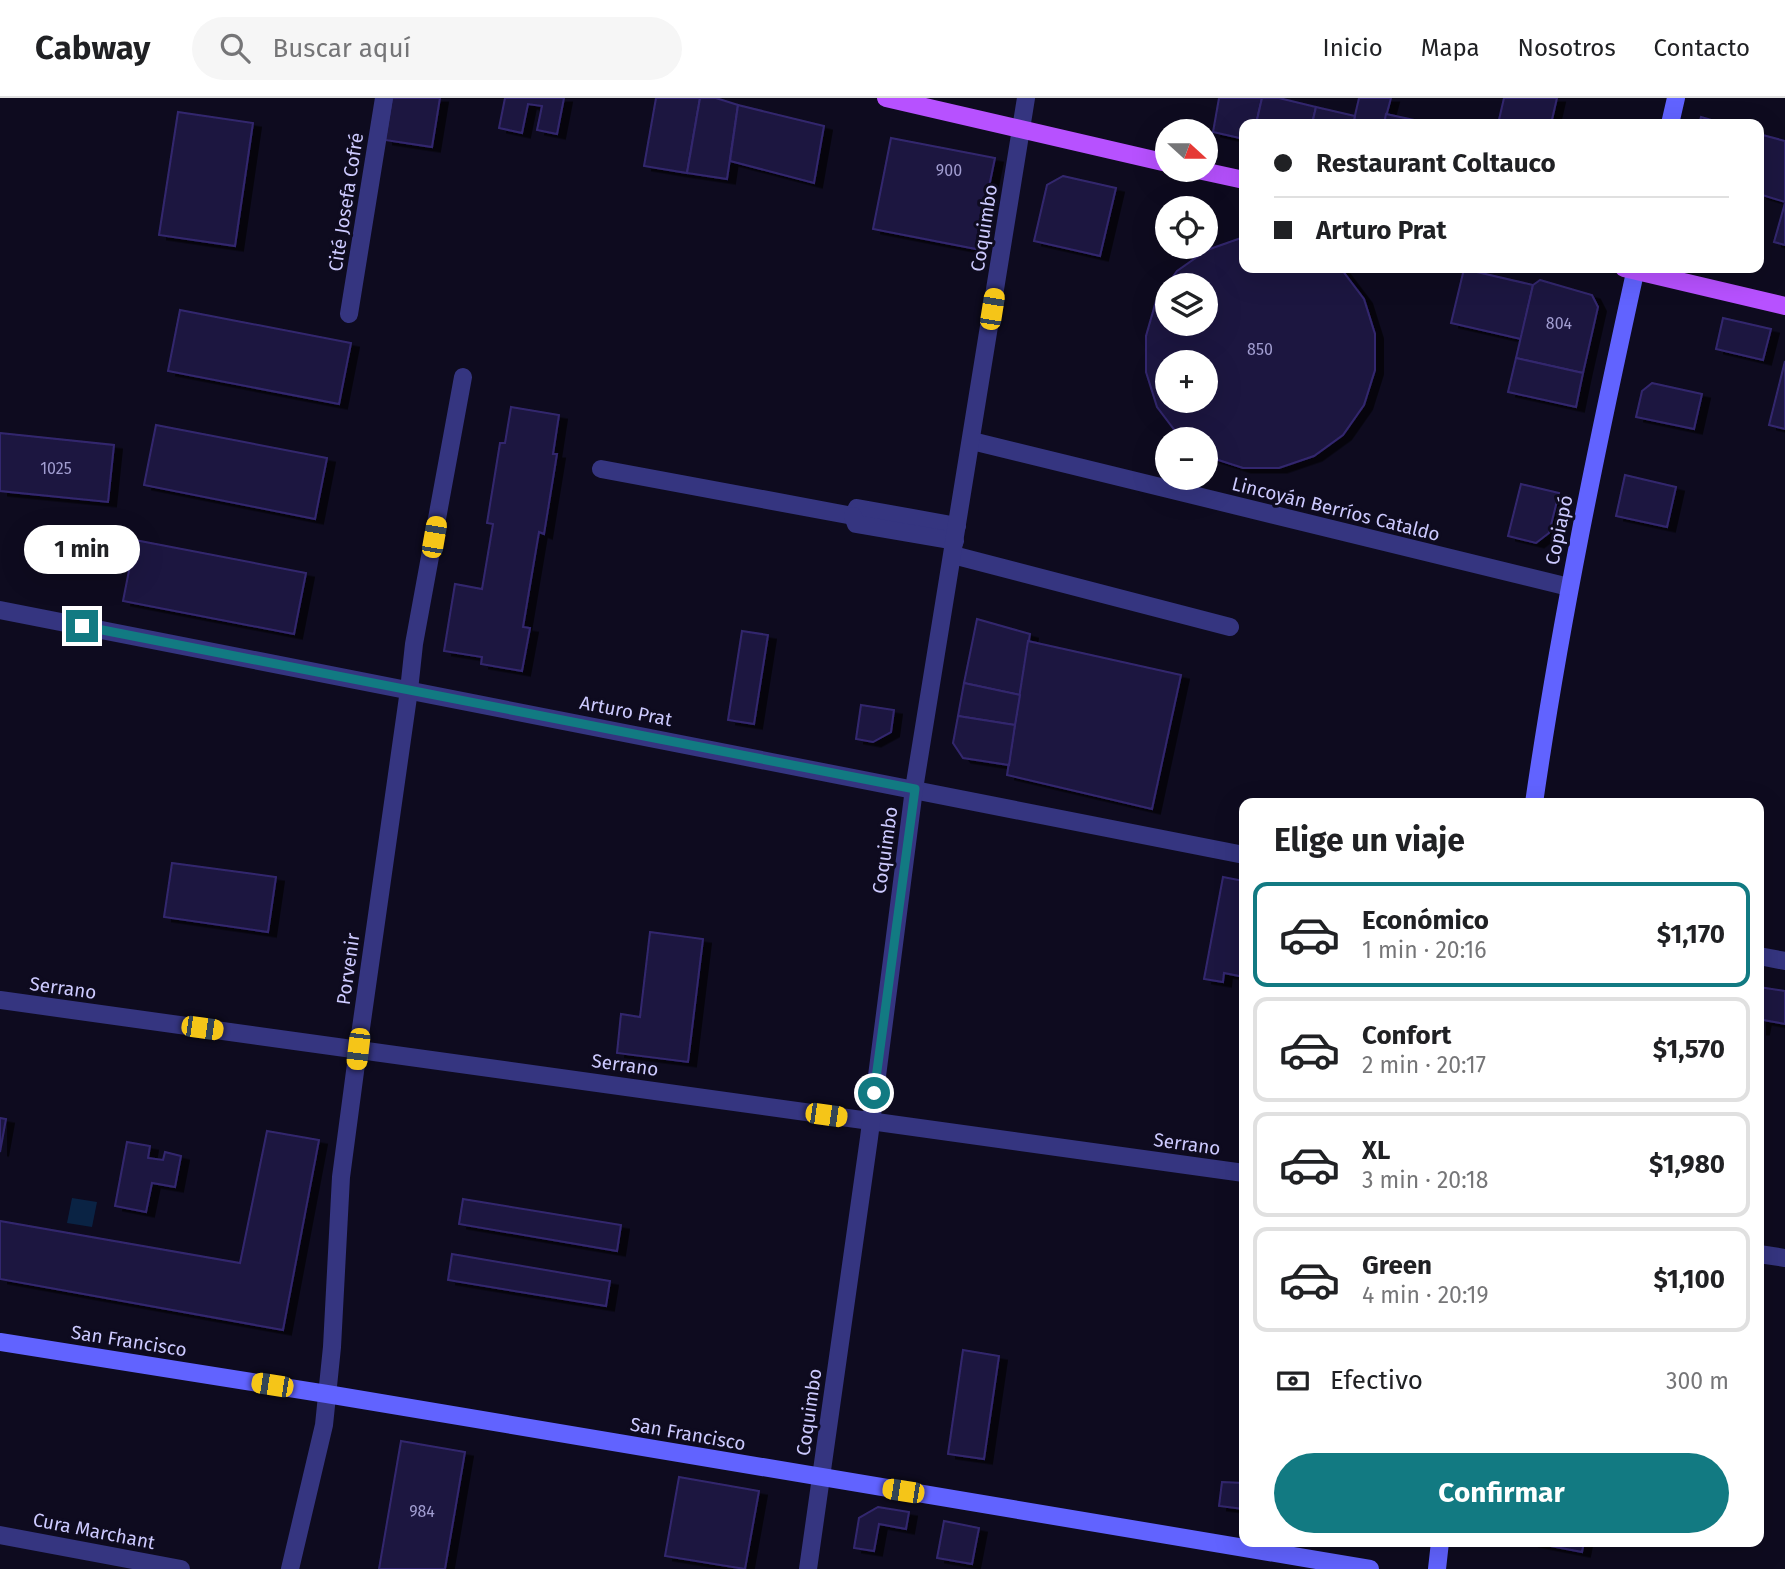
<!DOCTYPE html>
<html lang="es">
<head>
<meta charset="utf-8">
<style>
	body { margin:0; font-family:"Fira Sans",sans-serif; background:#f6f6f6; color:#202124; height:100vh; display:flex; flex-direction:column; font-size:26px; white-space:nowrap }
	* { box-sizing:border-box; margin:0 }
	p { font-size:23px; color:#757577 }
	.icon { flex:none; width:38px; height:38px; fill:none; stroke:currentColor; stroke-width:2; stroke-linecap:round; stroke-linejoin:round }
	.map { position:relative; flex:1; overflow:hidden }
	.drawer { position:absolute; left:1239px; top:700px; width:525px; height:749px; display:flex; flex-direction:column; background:#fff; border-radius:14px; box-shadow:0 7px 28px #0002 }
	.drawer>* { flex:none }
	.top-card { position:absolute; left:1239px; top:21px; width:525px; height:154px; border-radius:14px; box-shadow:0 7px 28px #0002; display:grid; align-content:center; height:154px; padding:0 35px; background:#fff }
	.needle { width:46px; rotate:111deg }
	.tools { position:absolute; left:1155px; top:21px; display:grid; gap:14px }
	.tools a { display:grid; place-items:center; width:63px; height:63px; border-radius:50%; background:#fff; box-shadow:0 7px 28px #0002; font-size:35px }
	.end { position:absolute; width:32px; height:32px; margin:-16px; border:9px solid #127a82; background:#fff; box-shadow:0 0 0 4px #fff }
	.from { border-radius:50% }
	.bubble { position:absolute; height:49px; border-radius:24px; background:#fff; box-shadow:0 7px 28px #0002; font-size:23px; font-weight:700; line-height:49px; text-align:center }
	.car { position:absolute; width:21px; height:42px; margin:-21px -10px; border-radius:9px; box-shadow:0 0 5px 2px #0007; background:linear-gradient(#f5c518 24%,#345 0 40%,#f5c518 0 76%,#345 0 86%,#f5c518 0) }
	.top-card b { display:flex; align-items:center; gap:24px; height:66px; font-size:26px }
	.top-card b+b { border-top:2px solid #e0e0e0 }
	.top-card i { width:18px; height:18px; background:#202124 }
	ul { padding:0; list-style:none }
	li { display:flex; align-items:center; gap:21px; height:105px; margin:0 14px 10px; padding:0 21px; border:4px solid #e0e0e0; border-radius:14px }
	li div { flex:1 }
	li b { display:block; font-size:26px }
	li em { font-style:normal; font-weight:700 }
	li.on { border-color:#127a82 }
	li>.icon { width:63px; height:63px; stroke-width:1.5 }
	h2 { padding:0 35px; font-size:32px; line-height:84px }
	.pay { display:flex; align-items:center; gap:18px; height:77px; padding:0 35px; font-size:26px }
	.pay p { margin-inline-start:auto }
	.primary-button { display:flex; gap:14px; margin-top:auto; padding:14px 35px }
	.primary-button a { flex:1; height:80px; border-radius:42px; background:#127a82; color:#fff; font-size:28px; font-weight:700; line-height:80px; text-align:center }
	header { display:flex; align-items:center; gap:42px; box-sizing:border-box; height:98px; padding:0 35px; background:#fff; border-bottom:2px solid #e0e0e0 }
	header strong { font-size:33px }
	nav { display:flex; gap:38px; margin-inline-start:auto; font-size:24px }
	.search { width:490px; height:63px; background:#f6f6f6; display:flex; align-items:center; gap:18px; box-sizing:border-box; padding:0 24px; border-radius:38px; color:#757577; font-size:26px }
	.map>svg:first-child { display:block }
	.water { fill:#0a2344 }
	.building { fill:#1e1741; stroke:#33286e; stroke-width:2; fill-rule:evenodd; filter:url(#shadow) }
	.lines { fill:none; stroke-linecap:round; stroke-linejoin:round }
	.street { stroke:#353580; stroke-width:18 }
	.secondary { stroke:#6163ff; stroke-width:18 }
	.primary { stroke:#b751ff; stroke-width:18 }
	.route { stroke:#127a82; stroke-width:9 }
	.labels { text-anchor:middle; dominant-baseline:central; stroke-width:6; stroke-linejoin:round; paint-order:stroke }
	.number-label { font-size:16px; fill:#a19dd0 }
	.street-label { font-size:19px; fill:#cdcaff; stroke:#0e0b1f }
</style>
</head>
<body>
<header>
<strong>Cabway</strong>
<div class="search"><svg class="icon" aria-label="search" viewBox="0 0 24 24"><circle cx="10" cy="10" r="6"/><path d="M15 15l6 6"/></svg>Buscar aquí</div>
<nav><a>Inicio</a><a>Mapa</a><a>Nosotros</a><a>Contacto</a></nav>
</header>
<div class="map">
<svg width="1785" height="1471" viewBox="0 0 1785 1471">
	<defs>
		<filter id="shadow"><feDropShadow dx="8" dy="4.5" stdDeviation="0" flood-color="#0009"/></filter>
	</defs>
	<rect width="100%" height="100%" fill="#0e0b1f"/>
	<!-- water -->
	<polygon class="water" points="72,1100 97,1104 92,1129 67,1125"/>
	<!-- building -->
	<g class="building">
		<polygon points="392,0 440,0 432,49 385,42"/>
		<polygon points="505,0 564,0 557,36 537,32 542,8 528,6 522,35 499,30"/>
		<polygon points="656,0 700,0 687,75 644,68"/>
		<polygon points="700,0 716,0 738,7 727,81 687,75"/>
		<polygon points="1219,0 1262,0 1256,26 1244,26 1244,41 1213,34"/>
		<polygon points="1262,0 1279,0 1316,9 1312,26 1256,26"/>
		<polygon points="1359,0 1391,0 1384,26 1353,26"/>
		<polygon points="1504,0 1557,0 1551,26 1498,26"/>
		<polygon points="738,7 824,28 814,85 730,63"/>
		<polygon points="1316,9 1355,18 1353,26 1312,26"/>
		<polygon points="178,14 253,25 235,148 159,137"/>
		<polygon points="1386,16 1433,26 1384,26"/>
		<polygon points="1701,19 1725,26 1699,26"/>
		<polygon points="1759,36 1785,43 1785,104 1759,96"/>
		<polygon points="891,40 995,60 976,151 873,131"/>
		<polygon points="1063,78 1116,90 1100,158 1034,143 1047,87"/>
		<polygon points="1785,105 1785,147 1774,144"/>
		<path d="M1241 140H1244V170H1339L1342 172 1364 201 1375 236V272L1364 307 1343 337 1314 358 1279 370H1243L1206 358V341H1183L1179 338 1157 309 1146 274V238L1156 203 1167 187V226H1206V187H1167L1177 173 1207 152ZM1167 264H1206V303H1167Z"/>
		<polygon points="1464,171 1533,187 1521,241 1451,225"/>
		<polygon points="1540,182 1592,197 1598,209 1583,275 1516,260 1533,187"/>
		<polygon points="180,212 351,245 339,306 168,273"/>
		<polygon points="1723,220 1771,231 1763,262 1716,251"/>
		<polygon points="1516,260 1583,275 1576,309 1508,294"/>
		<polygon points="1785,263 1785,331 1769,327"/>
		<polygon points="1652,285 1702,296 1694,331 1636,319 1642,293"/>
		<polygon points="511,309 559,317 553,356 557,356 544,436 539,434 523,529 530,530 522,573 481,566 482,559 444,553 455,486 482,491 493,426 487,425 500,345 505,345"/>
		<polygon points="156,327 327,360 315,421 144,387"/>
		<polygon points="0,335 114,347 108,404 0,393"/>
		<polygon points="1625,377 1676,389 1667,429 1616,418"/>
		<polygon points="1521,386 1559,395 1549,435 1536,445 1508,438"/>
		<polygon points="135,442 306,475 294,536 123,503"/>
		<polygon points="977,521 1030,536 1020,597 964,585"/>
		<polygon points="742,533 768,537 754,626 728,622"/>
		<polygon points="1028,543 1181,577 1152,711 1007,677"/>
		<polygon points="964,585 1020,597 1015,627 958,618"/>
		<polygon points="861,607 894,612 891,634 873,644 856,641"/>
		<polygon points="958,618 1015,627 1009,667 963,660 953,645"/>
		<polygon points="172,765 276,779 268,834 164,819"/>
		<polygon points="1223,779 1244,783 1244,879 1224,875 1223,884 1204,881"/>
		<polygon points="650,834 703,841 688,964 617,955 621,916 640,919"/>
		<polygon points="1759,889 1785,893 1785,926 1763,922 1761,932 1759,932"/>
		<polygon points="0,1020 6,1021 0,1054"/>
		<polygon points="267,1033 319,1042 283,1232 0,1181 0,1123 240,1165"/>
		<polygon points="127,1044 150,1048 148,1060 163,1062 165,1054 181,1058 175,1089 152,1085 146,1114 115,1108"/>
		<polygon points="463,1101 621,1127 617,1153 459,1126"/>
		<polygon points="452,1156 610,1183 606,1208 448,1182"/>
		<polygon points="963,1252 999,1258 984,1361 948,1356"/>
		<polygon points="401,1343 465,1354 445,1471 379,1471"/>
		<polygon points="679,1379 759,1393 745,1471 665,1458"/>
		<polygon points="1222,1384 1244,1385 1244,1411 1219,1408"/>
		<polygon points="878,1409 909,1414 906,1431 879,1426 874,1453 854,1450 859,1420"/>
		<polygon points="944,1423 979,1430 972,1466 937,1460"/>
		<polygon points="1530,1444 1584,1444 1582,1454"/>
	</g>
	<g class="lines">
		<!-- street -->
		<g class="street">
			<polyline points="349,216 384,0"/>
			<polyline points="972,343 1569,489"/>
			<polyline points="601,371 853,418 857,410 957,428"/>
			<polyline points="853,418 856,426 955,443"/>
			<polyline points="953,457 1230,529"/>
			<polyline points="0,512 1244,757"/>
			<polyline points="1759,858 1785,863"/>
			<polyline points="0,902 1244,1075"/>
			<polyline points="1759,1156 1785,1160"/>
			<polyline points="0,1437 181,1471"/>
			<polyline points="290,1471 324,1327 332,1249 341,1079 358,951 409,592 414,546 463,279"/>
			<polyline points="808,1471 869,1040 914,691 1026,0"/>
		</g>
		<!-- secondary -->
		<g class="secondary">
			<polyline points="1670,26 1676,0"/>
			<path d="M1534 705C1560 525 1597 347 1636 170"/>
			<polyline points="0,1244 327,1296 1370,1471"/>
			<polyline points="1437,1471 1440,1444"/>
		</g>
		<!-- primary -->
		<g class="primary">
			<polyline points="886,0 1167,65"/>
			<polyline points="1198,72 1244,82"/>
			<polyline points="1624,170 1785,208"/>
		</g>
	</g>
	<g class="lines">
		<!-- route -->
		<polyline class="route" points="82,528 915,691 874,995"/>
	</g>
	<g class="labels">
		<!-- number labels -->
		<g class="number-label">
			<text x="949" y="72">900</text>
			<text x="1559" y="225">804</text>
			<text x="1260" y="251">850</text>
			<text x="56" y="370">1025</text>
			<text x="422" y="1413">984</text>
		</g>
		<!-- street labels -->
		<g class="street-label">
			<text transform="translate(346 104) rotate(-81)">Cité Josefa Cofré</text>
			<text transform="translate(984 130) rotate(-81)">Coquimbo</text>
			<text transform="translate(1336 411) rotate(14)">Lincoyán Berríos Cataldo</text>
			<text transform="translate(1559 432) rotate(-78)">Copiapó</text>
			<text transform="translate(626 613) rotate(11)">Arturo Prat</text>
			<text transform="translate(885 752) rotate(-82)">Coquimbo</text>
			<text transform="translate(348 871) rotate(-82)">Porvenir</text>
			<text transform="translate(63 890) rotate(8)">Serrano</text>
			<text transform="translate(625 967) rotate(8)">Serrano</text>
			<text transform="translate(1187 1046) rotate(8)">Serrano</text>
			<text transform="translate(129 1243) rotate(9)">San Francisco</text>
			<text transform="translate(809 1314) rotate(-82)">Coquimbo</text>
			<text transform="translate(688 1336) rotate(10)">San Francisco</text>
			<text transform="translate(94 1433) rotate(11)">Cura Marchant</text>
		</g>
	</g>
</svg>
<div class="tools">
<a><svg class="needle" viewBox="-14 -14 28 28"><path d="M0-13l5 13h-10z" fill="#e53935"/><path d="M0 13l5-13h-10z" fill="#757577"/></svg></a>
<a><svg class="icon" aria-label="locate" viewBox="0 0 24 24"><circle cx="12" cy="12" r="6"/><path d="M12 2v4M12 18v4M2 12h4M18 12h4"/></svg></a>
<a><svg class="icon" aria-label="layers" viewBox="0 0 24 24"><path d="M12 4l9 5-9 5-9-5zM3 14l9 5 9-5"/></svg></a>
<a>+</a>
<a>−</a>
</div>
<i class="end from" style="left:874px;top:995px"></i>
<i class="end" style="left:82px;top:528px"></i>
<div class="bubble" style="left:24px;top:427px;width:116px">1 min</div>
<i class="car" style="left:992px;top:211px;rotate:9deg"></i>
<i class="car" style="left:434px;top:439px;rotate:10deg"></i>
<i class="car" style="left:202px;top:930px;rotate:98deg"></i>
<i class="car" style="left:358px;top:951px;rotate:187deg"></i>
<i class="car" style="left:826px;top:1017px;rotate:98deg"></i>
<i class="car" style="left:272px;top:1287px;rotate:279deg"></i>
<i class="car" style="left:903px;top:1393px;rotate:279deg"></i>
<div class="top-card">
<b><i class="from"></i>Restaurant Coltauco</b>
<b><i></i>Arturo Prat</b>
</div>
<section class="drawer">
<h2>Elige un viaje</h2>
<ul>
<li class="on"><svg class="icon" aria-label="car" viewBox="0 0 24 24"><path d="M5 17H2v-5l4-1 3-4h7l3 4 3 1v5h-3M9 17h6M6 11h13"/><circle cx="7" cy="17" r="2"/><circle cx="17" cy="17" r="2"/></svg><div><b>Económico</b><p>1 min · 20:16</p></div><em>$1,170</em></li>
<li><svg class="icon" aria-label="car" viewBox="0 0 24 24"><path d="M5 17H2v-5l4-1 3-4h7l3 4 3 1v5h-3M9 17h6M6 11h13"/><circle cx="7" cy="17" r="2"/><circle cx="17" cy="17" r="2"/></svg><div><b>Confort</b><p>2 min · 20:17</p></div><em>$1,570</em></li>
<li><svg class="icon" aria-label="car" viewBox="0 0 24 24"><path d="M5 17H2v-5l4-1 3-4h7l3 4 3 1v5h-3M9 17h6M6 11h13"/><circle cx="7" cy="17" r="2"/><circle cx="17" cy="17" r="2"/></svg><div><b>XL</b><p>3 min · 20:18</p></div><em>$1,980</em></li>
<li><svg class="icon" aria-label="car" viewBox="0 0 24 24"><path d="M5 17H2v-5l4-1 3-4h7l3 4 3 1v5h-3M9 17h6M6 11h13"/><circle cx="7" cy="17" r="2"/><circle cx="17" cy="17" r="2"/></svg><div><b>Green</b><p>4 min · 20:19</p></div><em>$1,100</em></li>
</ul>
<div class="pay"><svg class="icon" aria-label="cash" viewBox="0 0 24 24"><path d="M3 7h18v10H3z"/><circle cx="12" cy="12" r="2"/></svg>Efectivo<p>300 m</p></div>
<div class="primary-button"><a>Confirmar</a></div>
</section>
</div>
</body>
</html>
